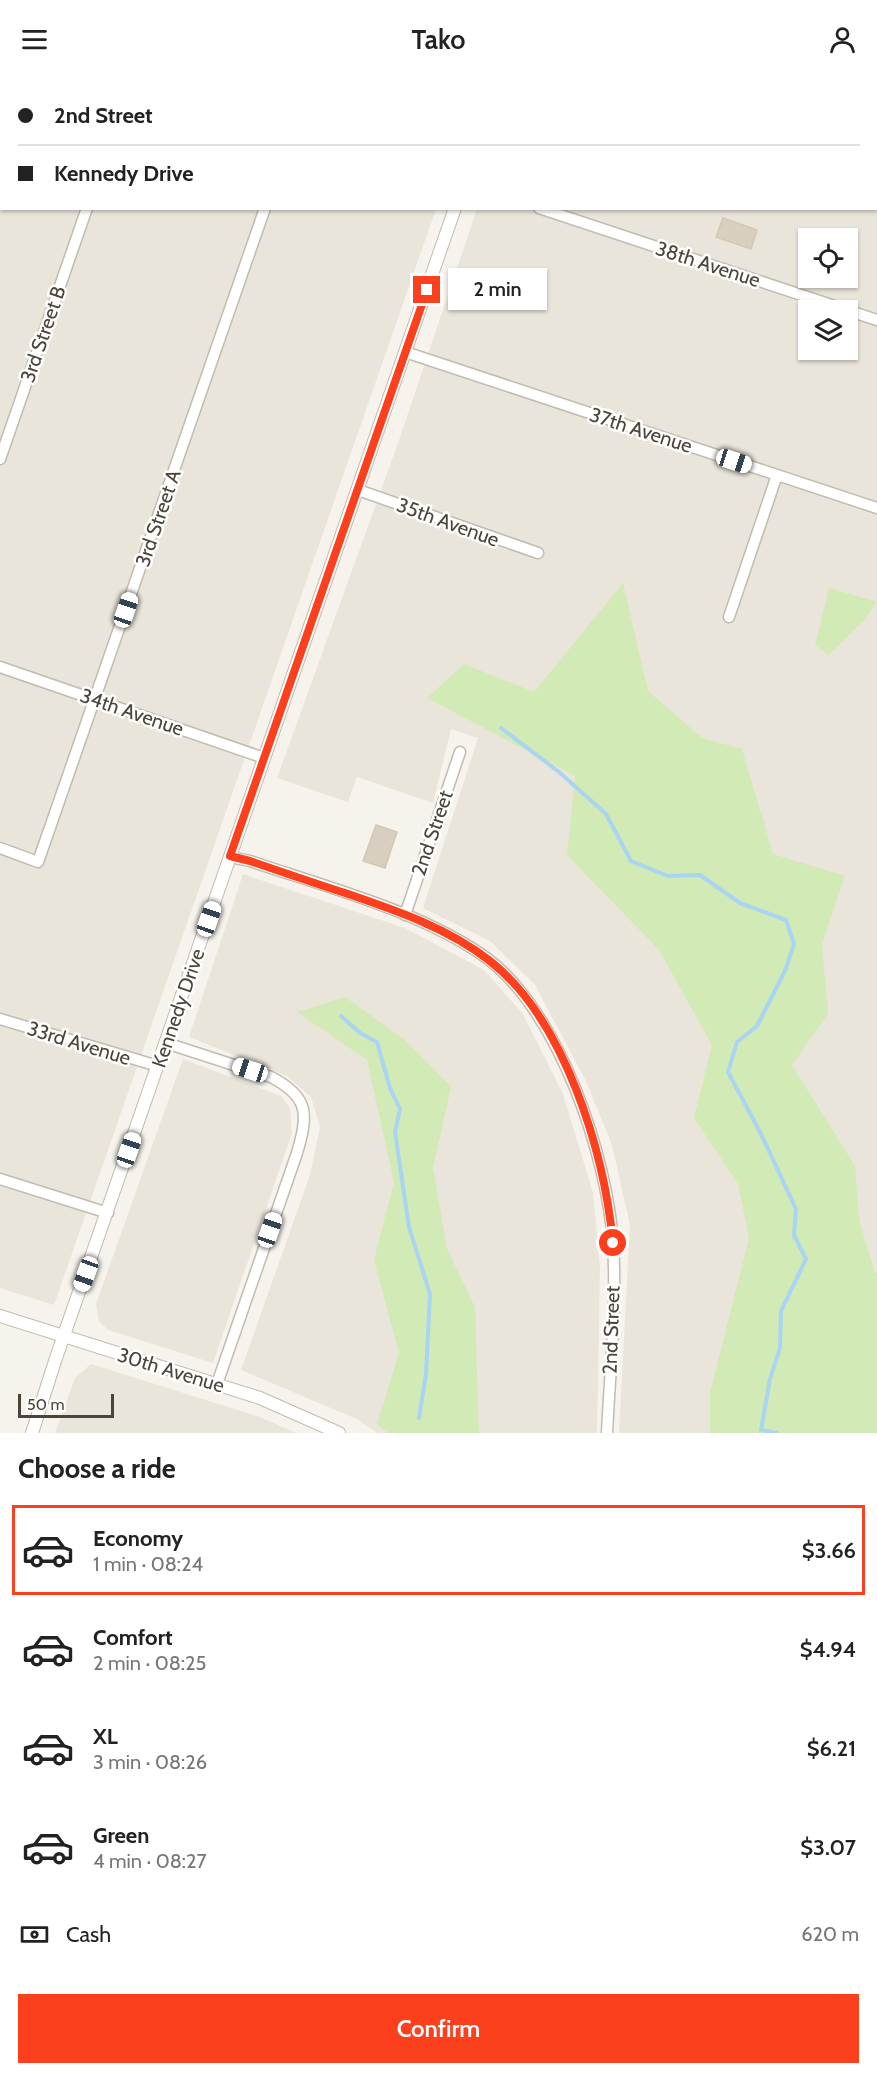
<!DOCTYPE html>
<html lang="en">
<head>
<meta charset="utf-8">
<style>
	body { margin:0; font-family:Cabin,sans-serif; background:#f6f6f6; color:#222; height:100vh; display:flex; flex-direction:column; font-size:22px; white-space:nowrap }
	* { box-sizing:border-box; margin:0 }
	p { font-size:20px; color:#767676 }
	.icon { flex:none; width:33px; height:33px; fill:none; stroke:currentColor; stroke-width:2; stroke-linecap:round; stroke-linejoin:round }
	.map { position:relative; height:1355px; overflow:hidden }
	.drawer { display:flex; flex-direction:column; background:#fff; flex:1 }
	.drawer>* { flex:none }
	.top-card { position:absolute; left:0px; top:0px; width:878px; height:132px; box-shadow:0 2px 4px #0004; display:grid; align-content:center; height:132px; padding:0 18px; background:#fff }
	.controls { position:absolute; left:798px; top:150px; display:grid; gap:12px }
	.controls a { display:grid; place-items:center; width:60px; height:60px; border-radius:0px; background:#fff; box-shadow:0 2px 4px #0004; font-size:30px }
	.scale { position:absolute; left:18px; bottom:15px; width:96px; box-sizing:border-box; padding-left:6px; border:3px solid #4b4439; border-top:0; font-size:16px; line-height:21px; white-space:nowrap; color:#4b4439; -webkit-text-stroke:4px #fff; paint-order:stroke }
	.end { position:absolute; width:27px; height:27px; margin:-14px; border:8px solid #fc3f1d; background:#fff; box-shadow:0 0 0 3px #fff }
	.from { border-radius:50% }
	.bubble { position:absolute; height:42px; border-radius:0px; background:#fff; box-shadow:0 2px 4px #0004; font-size:20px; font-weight:600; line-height:42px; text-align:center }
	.car { position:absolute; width:18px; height:36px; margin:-18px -9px; border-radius:8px; box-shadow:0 0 4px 2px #0007; background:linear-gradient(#fff 24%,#345 0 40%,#fff 0 76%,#345 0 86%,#fff 0) }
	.top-card b { display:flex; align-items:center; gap:21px; height:57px; font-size:22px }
	.top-card b+b { border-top:2px solid #e0e0e0 }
	.top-card i { width:15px; height:15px; background:#222 }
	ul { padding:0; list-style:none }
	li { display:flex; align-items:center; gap:18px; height:90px; margin:0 12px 9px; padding:0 6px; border:3px solid transparent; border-radius:0px }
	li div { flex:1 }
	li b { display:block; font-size:22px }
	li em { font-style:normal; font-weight:600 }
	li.on { border-color:#fc3f1d }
	li>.icon { width:54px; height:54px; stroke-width:1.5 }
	h2 { padding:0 18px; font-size:27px; line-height:72px }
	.pay { display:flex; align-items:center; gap:15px; height:66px; padding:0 18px; font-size:22px }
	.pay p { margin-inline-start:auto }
	.button { display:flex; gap:12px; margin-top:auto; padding:12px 18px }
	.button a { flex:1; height:69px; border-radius:0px; background:#fc3f1d; color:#fff; font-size:24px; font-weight:600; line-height:69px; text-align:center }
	header { display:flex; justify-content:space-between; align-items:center; height:78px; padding:0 18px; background:#fff; font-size:27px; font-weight:600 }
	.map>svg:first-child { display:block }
	.residential { fill:#eae5da; fill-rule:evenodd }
	.green { fill:#d2eab5 }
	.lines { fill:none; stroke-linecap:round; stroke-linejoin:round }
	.stream { stroke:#a9d4f2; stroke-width:4 }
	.building { fill:#d8cfc1; stroke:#d3c7b4; stroke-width:1.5 }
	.minor-casing { stroke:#c2bbae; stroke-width:13 }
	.tertiary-casing { stroke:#c2bbae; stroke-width:14 }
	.minor { stroke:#fff; stroke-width:10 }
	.tertiary { stroke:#fff; stroke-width:12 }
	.route { stroke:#fc3f1d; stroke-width:8 }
	.labels { text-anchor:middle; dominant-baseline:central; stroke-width:5; stroke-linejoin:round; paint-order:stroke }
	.street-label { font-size:20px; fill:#4b4439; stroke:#fff }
</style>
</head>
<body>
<header><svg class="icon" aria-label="menu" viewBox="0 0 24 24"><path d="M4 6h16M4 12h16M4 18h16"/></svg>Tako<svg class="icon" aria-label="person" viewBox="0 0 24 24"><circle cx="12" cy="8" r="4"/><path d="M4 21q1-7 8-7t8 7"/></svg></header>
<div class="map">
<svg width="877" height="1355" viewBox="0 0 877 1355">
	<rect width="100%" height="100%" fill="#f6f3ec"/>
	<!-- residential -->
	<g class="residential">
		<polygon points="0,0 481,0 481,2 2,2 2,130 436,131 54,1227 0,1210"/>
		<path d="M520 0H877V1355H619L630 1147 612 1067 585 1001 535 907 490 863 423 830 478 660 451 651 433 725 357 699 348 724 277 700 397 368 477 131 876 130V2L520 1ZM808 160H848V200H808ZM808 232H848V272H808Z"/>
		<polygon points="243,796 405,850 484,892 523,936 563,1016 593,1115 600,1189 597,1355 377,1355 359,1342 241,1292 310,1097 320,1049 311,1019 287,998 189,959"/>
		<polygon points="183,981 281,1018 290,1030 292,1055 213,1285 108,1252 99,1243 96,1226"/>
		<polygon points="91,1286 260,1339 296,1355 55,1355 75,1300"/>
	</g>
	<!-- green -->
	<g class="green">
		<polygon points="623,505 648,613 702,660 742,671 773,776 845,798 822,866 828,936 792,987 855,1088 859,1142 875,1195 877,1195 877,1355 710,1355 710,1315 749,1160 738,1106 694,1040 712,967 659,872 567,777 575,698 427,620 464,586 534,614"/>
		<polygon points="829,510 877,524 864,542 829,577 815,567"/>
		<polygon points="345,919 404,961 451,1009 433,1090 447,1171 475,1229 479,1355 389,1355 377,1347 399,1275 374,1182 394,1104 367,982 297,934"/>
	</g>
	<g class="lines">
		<!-- stream -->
		<g class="stream">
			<polyline points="501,650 559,694 606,736 631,783 668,798 700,797 740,825 786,842 794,866 785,893 757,948 737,964 728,994 760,1054 796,1131 794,1157 806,1181 781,1233 780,1270 770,1301 761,1352 777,1355"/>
			<polyline points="341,938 360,955 377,964 390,1010 400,1031 395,1054 409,1149 430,1216 426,1296 419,1340"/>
		</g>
	</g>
	<!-- building -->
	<g class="building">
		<polygon points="723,140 757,152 751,171 716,159"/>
		<polygon points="376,747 397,754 385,790 363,783"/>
	</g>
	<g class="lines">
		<defs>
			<g id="minor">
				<polyline points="202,0 206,2"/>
				<polyline points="713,0 717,2"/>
				<polyline points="132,2 132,0"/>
				<polyline points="310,2 310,0"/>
				<polyline points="876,54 877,54"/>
				<polyline points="539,130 877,242"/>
				<polyline points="405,274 877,430"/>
				<polyline points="0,381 87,130"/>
				<polyline points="358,412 538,475"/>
				<polyline points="729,539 777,397"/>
				<polyline points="0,589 264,680"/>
				<polyline points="0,770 38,784 265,130"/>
				<path d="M230 779 250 783C326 809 424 834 488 881 560 936 607 1077 613 1165 617 1228 610 1292 607 1355"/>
				<polyline points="405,837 460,674"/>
				<polyline points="0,941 158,988"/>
				<path d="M166 965 271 999C310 1019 308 1037 297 1075L217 1306"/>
				<polyline points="0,1101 108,1135"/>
			</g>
			<g id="tertiary">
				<polyline points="500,2 500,0"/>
				<polyline points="0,1238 260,1320 339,1355"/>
				<polyline points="32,1355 55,1283 455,130"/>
			</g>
		</defs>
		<!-- minor casing -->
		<use href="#minor" class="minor-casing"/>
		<!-- tertiary casing -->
		<use href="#tertiary" class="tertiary-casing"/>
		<!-- minor -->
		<use href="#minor" class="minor"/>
		<!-- tertiary -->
		<use href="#tertiary" class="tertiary"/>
	</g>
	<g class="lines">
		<!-- route -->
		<path class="route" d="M427 212 230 778 250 783C282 794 314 805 345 815 395 832 448 850 490 883 565 942 604 1073 613 1165"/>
	</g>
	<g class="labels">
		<!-- street labels -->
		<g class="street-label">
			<text transform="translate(708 186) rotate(18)">38th Avenue</text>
			<text transform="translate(43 256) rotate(-71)">3rd Street B</text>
			<text transform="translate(641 352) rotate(18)">37th Avenue</text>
			<text transform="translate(158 440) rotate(-71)">3rd Street A</text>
			<text transform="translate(448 444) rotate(20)">35th Avenue</text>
			<text transform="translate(132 634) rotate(19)">34th Avenue</text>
			<text transform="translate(432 755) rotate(-71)">2nd Street</text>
			<text transform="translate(178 930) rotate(-71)">Kennedy Drive</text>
			<text transform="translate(79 965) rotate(17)">33rd Avenue</text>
			<text transform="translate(611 1252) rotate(-88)">2nd Street</text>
			<text transform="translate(171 1292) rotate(17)">30th Avenue</text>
		</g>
	</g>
</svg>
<div class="controls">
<a><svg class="icon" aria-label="locate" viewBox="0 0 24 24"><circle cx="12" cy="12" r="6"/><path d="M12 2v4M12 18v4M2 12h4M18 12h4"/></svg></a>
<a><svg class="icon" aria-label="layers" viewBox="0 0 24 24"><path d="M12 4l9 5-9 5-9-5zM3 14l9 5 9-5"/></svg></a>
</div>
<div class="scale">50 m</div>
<i class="end from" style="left:613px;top:1165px"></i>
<i class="end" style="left:427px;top:212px"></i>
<div class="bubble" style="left:448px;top:190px;width:99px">2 min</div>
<i class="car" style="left:734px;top:383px;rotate:108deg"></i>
<i class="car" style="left:126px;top:532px;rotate:19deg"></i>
<i class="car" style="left:209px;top:841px;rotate:19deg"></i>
<i class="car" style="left:250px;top:992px;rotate:288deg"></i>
<i class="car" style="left:129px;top:1072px;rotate:19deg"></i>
<i class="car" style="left:270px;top:1152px;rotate:19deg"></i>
<i class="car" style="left:86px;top:1196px;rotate:200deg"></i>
<div class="top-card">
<b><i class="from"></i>2nd Street</b>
<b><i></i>Kennedy Drive</b>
</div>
</div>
<section class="drawer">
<h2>Choose a ride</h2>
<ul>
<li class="on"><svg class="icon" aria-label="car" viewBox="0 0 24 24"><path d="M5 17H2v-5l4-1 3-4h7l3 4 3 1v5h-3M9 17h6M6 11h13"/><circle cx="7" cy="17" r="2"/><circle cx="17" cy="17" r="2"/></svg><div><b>Economy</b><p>1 min · 08:24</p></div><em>$3.66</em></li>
<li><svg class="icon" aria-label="car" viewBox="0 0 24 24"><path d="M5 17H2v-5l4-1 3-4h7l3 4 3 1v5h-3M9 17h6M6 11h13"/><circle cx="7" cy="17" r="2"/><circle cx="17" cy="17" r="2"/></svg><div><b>Comfort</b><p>2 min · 08:25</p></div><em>$4.94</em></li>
<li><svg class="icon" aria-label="car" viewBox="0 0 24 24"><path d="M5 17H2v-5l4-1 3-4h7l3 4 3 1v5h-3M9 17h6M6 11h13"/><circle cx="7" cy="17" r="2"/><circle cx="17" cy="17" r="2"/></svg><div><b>XL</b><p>3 min · 08:26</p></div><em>$6.21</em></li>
<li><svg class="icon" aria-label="car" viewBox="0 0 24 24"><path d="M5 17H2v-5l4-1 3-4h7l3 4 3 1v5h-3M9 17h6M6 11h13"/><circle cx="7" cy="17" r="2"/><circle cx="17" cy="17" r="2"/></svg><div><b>Green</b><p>4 min · 08:27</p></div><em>$3.07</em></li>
</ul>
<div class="pay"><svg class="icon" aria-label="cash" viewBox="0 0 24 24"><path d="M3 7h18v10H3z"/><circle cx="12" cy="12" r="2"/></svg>Cash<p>620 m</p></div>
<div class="button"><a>Confirm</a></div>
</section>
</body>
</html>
